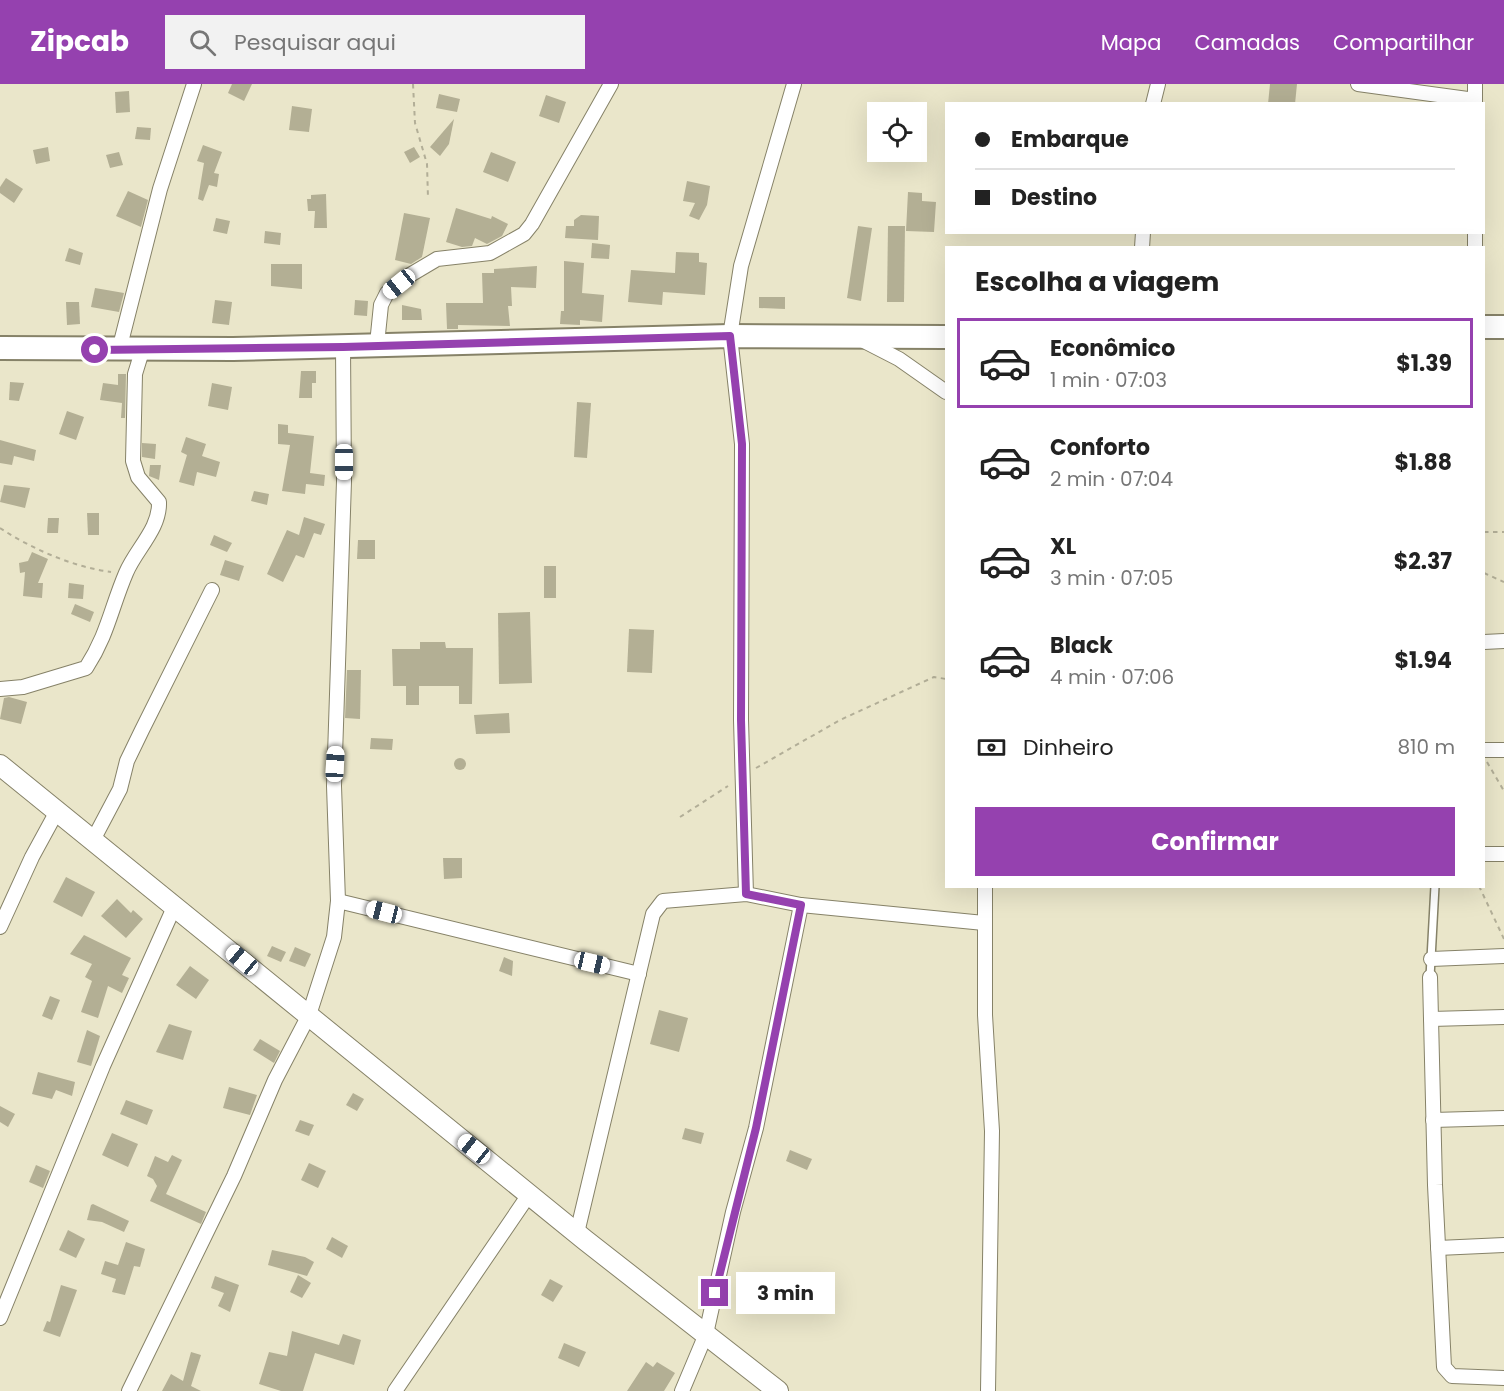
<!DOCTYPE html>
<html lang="pt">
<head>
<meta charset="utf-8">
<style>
	body { margin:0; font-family:Poppins,sans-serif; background:#f2f2f2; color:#222; height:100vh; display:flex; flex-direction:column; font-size:22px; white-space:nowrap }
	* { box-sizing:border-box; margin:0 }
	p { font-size:20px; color:#767676 }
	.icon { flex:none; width:33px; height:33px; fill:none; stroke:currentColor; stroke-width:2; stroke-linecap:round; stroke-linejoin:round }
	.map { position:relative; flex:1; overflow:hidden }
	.details { position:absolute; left:945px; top:162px; width:540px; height:642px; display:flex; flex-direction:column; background:#fff; border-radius:0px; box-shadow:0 6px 24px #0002 }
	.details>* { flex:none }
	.top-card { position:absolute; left:945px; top:18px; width:540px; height:132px; border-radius:0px; box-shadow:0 6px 24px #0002; display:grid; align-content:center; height:132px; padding:0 30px; background:#fff }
	.tools { position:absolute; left:867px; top:18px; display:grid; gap:12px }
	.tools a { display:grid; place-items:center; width:60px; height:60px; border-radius:0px; background:#fff; box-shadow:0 6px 24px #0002; font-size:30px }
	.end { position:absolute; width:27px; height:27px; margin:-14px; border:8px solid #9541af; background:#fff; box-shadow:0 0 0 3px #fff }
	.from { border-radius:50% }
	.bubble { position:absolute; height:42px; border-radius:0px; background:#fff; box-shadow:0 6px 24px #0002; font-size:20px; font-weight:700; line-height:42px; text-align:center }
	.car { position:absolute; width:18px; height:36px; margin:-18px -9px; border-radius:8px; box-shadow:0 0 4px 2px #0007; background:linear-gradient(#fff 24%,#345 0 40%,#fff 0 76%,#345 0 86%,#fff 0) }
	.top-card b { display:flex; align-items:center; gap:21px; height:57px; font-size:22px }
	.top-card b+b { border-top:2px solid #e0e0e0 }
	.top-card i { width:15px; height:15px; background:#222 }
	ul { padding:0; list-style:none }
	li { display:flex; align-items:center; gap:18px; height:90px; margin:0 12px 9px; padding:0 18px; border:3px solid transparent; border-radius:0px }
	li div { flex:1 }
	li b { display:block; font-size:22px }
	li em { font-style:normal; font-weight:700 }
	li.current { border-color:#9541af }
	li>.icon { width:54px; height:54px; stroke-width:1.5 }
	h2 { padding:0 30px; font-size:27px; line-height:72px }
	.pay { display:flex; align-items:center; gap:15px; height:66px; padding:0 30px; font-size:22px }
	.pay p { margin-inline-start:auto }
	.cta { display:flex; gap:12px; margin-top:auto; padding:12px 30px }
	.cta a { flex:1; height:69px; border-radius:0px; background:#9541af; color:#fff; font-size:24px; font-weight:700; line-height:69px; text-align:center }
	header { display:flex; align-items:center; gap:36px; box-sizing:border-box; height:84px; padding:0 30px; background:#9541af; color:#fff }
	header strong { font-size:28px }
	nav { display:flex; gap:33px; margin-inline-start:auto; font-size:21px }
	.search { width:420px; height:54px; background:#f2f2f2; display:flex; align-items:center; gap:15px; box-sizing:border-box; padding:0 21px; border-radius:0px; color:#767676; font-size:22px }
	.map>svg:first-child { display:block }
	.building { fill:#b3af94 }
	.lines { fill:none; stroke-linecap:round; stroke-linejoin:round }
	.lane-casing { stroke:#868268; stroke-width:10 }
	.street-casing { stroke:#868268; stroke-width:16 }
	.secondary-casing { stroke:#868268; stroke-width:22 }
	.primary-casing { stroke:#868268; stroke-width:26 }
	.path { stroke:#b2ae97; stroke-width:2; stroke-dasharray:4.5 4.5; stroke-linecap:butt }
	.lane { stroke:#fff; stroke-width:7 }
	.street { stroke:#fff; stroke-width:14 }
	.secondary { stroke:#fff; stroke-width:20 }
	.primary { stroke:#fff; stroke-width:22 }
	.route { stroke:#9541af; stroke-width:8 }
</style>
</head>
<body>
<header>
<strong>Zipcab</strong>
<div class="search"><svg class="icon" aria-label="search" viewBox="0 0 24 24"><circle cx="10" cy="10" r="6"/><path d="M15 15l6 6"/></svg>Pesquisar aqui</div>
<nav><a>Mapa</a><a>Camadas</a><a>Compartilhar</a></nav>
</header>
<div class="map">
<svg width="1504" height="1307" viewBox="0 0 1504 1307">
	<rect width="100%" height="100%" fill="#eae6ca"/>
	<!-- building -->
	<g class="building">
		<polygon points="232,0 252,0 244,17 228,9"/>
		<polygon points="1270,0 1297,0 1295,20 1268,20"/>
		<polygon points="129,7 130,28 116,29 115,8"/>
		<polygon points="439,10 460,15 457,28 436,24"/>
		<polygon points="546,11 566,18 559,39 539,32"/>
		<polygon points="292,22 312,25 309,48 289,46"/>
		<polygon points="454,35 449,60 440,72 430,63"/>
		<polygon points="137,43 151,44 150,56 135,55"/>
		<polygon points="203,61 222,68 214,89 219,90 217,103 209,101 203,117 198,115 204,79 197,77"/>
		<polygon points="48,63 50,77 36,80 33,66"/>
		<polygon points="414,63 420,73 410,79 404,68"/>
		<polygon points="119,68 123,81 110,84 106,71"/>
		<polygon points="491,68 516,78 508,98 483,88"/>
		<polygon points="6,94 23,105 14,119 0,109 0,103"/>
		<polygon points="687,97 710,102 707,121 699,136 689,132 695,119 683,117"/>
		<polygon points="128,107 148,116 141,143 116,132"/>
		<polygon points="908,108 922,109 922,117 936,118 934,148 906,147"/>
		<polygon points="326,110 327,144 314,144 315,127 308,127 307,115 311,115 311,111"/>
		<polygon points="456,124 491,135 492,132 508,140 502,152 487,160 475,154 472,162 462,163 446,158"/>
		<polygon points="404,129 430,134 422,173 411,180 395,176"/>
		<polygon points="581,131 599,132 598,156 565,154 566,142 574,142 574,136"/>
		<polygon points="216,134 230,137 227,150 213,147"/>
		<polygon points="858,142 872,144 861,217 847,214"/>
		<polygon points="888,142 905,142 904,218 887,218"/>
		<polygon points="265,147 281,149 280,161 264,159"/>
		<polygon points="592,159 610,161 609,175 591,174"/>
		<polygon points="69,164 83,169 80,181 65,177"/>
		<polygon points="676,168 699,169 699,178 707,179 705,211 663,208 662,221 628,218 631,186 675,189"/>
		<polygon points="564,177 584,179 582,209 604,211 602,238 580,236 580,241 560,240 561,227 564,227"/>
		<polygon points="271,180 302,180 302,205 271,202"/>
		<polygon points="537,182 536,204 511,203 512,222 508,222 510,242 458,241 458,245 447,245 446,219 483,219 482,189 494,189 494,185"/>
		<polygon points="95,204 124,209 119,228 91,223"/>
		<polygon points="759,213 785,213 785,225 759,224"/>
		<polygon points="215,216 232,218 229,241 212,239"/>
		<polygon points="355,216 368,217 367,232 354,231"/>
		<polygon points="66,218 79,218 80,240 67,241"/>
		<polygon points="402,221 421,225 422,236 402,236"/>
		<polygon points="301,287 316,287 316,299 312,299 312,314 299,314"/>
		<polygon points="118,290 126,290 125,334 121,334 122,319 100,316 103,299 118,301"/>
		<polygon points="10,298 24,299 19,317 9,316"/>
		<polygon points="212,299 232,303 228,326 208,322"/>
		<polygon points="577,318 591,319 587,374 574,373"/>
		<polygon points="67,327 84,333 76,356 59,350"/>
		<polygon points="278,340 288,341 288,349 314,352 310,389 325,391 324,402 306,400 305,410 282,407 290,361 278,360"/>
		<polygon points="186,353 206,360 202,372 220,378 216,393 197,388 194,402 179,398 187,371 181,368"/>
		<polygon points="0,356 36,366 34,377 14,372 12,381 0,379"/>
		<polygon points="142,359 156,360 155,375 142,373"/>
		<polygon points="150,381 161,381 159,396 149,392"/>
		<polygon points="4,401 30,404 25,424 0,418"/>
		<polygon points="254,407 269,410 267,421 251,417"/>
		<polygon points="87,429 99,429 99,451 88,451"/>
		<polygon points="304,433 325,440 321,451 314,449 304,474 296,471 283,498 267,490 287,446 299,451"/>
		<polygon points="48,434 59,434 58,449 47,449"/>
		<polygon points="214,451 232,459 227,468 210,461"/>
		<polygon points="358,456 375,456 375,475 357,475"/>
		<polygon points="32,468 48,475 38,499 43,499 42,514 23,512 25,488 20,489 19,479 28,477"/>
		<polygon points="225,476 244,482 239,497 220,491"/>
		<rect x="544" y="482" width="12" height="32"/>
		<polygon points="69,499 84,501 83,515 68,514"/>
		<polygon points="75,520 94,528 90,538 71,530"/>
		<polygon points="530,528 532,599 499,600 498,529"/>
		<polygon points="629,545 654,546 652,589 627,588"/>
		<polygon points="420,558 445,558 446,564 473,564 472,620 459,620 459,602 419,602 419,621 406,621 406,602 393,602 392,565 420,565"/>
		<polygon points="347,586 361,586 360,635 345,634"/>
		<polygon points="9,613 27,618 21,640 0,635 4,614"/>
		<polygon points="509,629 510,649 476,650 474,631"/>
		<polygon points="371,654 393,655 392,666 370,665"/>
		<circle cx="460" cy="680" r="6"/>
		<polygon points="443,774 462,774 462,794 444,795"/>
		<polygon points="66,793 95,808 82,833 53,818"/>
		<polygon points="117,815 131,829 133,826 143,835 126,854 101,832"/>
		<polygon points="84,851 131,874 122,891 129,894 122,909 108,902 98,934 81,928 92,897 85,893 92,880 70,870"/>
		<polygon points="272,862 286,868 281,878 267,872"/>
		<polygon points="295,863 311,870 305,883 289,877"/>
		<polygon points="504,873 513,877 512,892 499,887"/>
		<polygon points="190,882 209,896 196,915 176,901"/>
		<polygon points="50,912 60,916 52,936 42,932"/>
		<polygon points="659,926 688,934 679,968 650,960"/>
		<polygon points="169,940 192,947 183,976 156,968"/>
		<polygon points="87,946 100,952 91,982 77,978"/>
		<polygon points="260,955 280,967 274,979 253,966"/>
		<polygon points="38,988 75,998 72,1012 56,1006 52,1015 32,1010"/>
		<polygon points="229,1003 257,1011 250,1031 223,1024"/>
		<polygon points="353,1009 364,1015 357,1027 346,1021"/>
		<polygon points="126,1016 153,1026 147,1041 120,1030"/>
		<polygon points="0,1022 15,1030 8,1043 0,1038"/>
		<polygon points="300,1036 314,1041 309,1052 295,1047"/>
		<polygon points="685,1044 704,1049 701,1060 682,1055"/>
		<polygon points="112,1049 138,1060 128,1083 102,1071"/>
		<polygon points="790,1066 812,1075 807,1086 786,1077"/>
		<polygon points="172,1071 182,1076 166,1110 206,1128 201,1140 150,1117 157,1102 153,1095 147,1092 155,1072 168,1078"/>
		<polygon points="309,1079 326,1087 318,1104 301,1096"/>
		<polygon points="36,1081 50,1087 43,1104 29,1098"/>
		<polygon points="93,1120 129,1137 124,1148 102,1138 87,1136 91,1121"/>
		<polygon points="68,1146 85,1155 76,1174 59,1166"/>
		<polygon points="332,1153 348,1162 342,1174 326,1165"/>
		<polygon points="126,1158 145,1165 140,1183 134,1182 125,1211 112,1208 116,1195 101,1190 105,1177 118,1181"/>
		<polygon points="272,1166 305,1173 314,1178 307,1192 268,1181"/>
		<polygon points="298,1191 311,1199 302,1214 290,1208"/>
		<polygon points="215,1192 239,1201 230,1228 218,1222 224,1209 211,1204"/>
		<polygon points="550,1195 563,1202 553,1218 541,1211"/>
		<polygon points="61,1201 77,1206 60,1253 43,1247 47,1237 50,1238"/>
		<polygon points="292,1247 339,1261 343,1250 361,1256 354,1281 315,1269 303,1307 281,1307 259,1300 269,1268 287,1272"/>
		<polygon points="564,1259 586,1268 579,1283 558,1274"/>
		<polygon points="191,1268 201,1271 191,1302 201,1307 162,1307 171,1290 183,1297"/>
		<polygon points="646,1278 653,1283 657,1278 675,1289 664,1307 627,1307"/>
	</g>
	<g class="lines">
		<defs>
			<polyline id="lane" points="1430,893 1435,802"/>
			<g id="street">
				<polyline points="1358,0 1475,16"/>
				<polyline points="1153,20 1158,0"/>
				<polyline points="1475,20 1475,0"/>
				<polyline points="1475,148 1475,164"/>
				<polyline points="1142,164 1143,148"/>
				<polyline points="862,256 899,275 946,308"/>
				<polyline points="377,260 381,221 387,209 410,191 437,175 490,169 524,150 532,140 611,0"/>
				<polyline points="119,266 160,105 194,0"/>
				<polyline points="1484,558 1504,557"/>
				<path d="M0 605 23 603 86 584C108 550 111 524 126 489 136 465 160 445 159 418L138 393 133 377 135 290 143 264"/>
				<polyline points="1484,666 1504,666"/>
				<polyline points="92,758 120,705 127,677 142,646 212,506"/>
				<polyline points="1484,770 1504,770"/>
				<polyline points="985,802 985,931 992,1047 988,1307"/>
				<polyline points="746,810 741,636 742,360 730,252 741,182 794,0"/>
				<polyline points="338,817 639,890"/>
				<polyline points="0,843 32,773 56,729"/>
				<polyline points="1431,875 1504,872"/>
				<polyline points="1430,893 1435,1101 1444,1283 1452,1292 1504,1294"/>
				<polyline points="1431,935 1504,933"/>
				<polyline points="1433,1036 1504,1034"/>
				<polyline points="577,1149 653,830 663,817 746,810 801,821 984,839"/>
				<polyline points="1438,1164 1504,1161"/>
				<polyline points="0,1234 103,982 175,821"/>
				<polyline points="129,1307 234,1092 275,996 309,931 334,853 338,817 334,702 344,397 343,263"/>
				<polyline points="395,1307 530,1109"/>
				<polyline points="682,1307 706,1250 733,1128 756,1044 801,821"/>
			</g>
			<polyline id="secondary" points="0,681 585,1156 778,1307"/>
			<g id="primary">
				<polyline points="1484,243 1504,243"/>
				<polyline points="0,264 233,265 730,252 946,253"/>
			</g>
		</defs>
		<!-- lane casing -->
		<use href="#lane" class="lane-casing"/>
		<!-- street casing -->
		<use href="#street" class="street-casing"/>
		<!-- secondary casing -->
		<use href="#secondary" class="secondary-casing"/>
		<!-- primary casing -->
		<use href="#primary" class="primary-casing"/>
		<!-- path -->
		<g class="path">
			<polyline points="413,0 415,39 427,80 428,114"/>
			<path d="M0 444C32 465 73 483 111 488"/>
			<polyline points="1484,448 1504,448"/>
			<polyline points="1484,489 1504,498"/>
			<polyline points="1487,678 1504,707"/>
			<polyline points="756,684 840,636 934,593 946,595"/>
			<polyline points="680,733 728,702"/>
			<polyline points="1479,802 1504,855"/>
		</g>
		<!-- lane -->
		<use href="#lane" class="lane"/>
		<!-- street -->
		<use href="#street" class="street"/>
		<!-- secondary -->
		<use href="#secondary" class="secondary"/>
		<!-- primary -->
		<use href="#primary" class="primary"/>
	</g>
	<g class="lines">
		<!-- route -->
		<polyline class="route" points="95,266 343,263 730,252 742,360 741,636 746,810 801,821 756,1044 715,1209"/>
	</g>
</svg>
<div class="tools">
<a><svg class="icon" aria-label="locate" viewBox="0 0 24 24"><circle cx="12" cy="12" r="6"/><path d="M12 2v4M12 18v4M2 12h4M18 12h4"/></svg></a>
</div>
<i class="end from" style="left:95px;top:266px"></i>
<i class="end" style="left:715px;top:1209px"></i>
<div class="bubble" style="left:736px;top:1188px;width:99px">3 min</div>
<i class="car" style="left:399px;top:200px;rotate:231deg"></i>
<i class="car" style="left:344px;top:378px;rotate:180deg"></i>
<i class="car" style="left:335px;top:680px;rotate:3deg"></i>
<i class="car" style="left:384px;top:828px;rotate:284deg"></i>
<i class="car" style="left:242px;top:876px;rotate:310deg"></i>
<i class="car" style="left:592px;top:879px;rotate:103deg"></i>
<i class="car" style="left:474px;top:1065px;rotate:309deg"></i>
<div class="top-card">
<b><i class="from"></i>Embarque</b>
<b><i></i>Destino</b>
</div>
<section class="details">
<h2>Escolha a viagem</h2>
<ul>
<li class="current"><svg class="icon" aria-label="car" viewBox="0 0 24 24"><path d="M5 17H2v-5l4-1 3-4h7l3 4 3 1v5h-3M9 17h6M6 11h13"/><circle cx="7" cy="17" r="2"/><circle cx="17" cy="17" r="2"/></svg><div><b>Econômico</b><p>1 min · 07:03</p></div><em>$1.39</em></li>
<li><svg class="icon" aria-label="car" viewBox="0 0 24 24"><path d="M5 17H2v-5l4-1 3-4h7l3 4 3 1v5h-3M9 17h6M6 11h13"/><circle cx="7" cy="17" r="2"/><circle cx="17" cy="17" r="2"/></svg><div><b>Conforto</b><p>2 min · 07:04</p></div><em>$1.88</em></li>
<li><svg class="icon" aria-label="car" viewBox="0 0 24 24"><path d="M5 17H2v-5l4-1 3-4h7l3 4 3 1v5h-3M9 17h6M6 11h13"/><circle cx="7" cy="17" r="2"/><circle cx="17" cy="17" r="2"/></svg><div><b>XL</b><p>3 min · 07:05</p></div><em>$2.37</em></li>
<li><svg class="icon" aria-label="car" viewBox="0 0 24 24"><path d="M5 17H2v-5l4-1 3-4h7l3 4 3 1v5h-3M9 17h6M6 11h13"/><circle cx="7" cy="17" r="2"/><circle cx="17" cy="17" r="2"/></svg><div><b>Black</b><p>4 min · 07:06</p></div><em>$1.94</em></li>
</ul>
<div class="pay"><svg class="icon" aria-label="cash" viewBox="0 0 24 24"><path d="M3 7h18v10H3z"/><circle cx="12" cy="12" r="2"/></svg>Dinheiro<p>810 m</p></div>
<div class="cta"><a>Confirmar</a></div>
</section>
</div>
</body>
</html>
